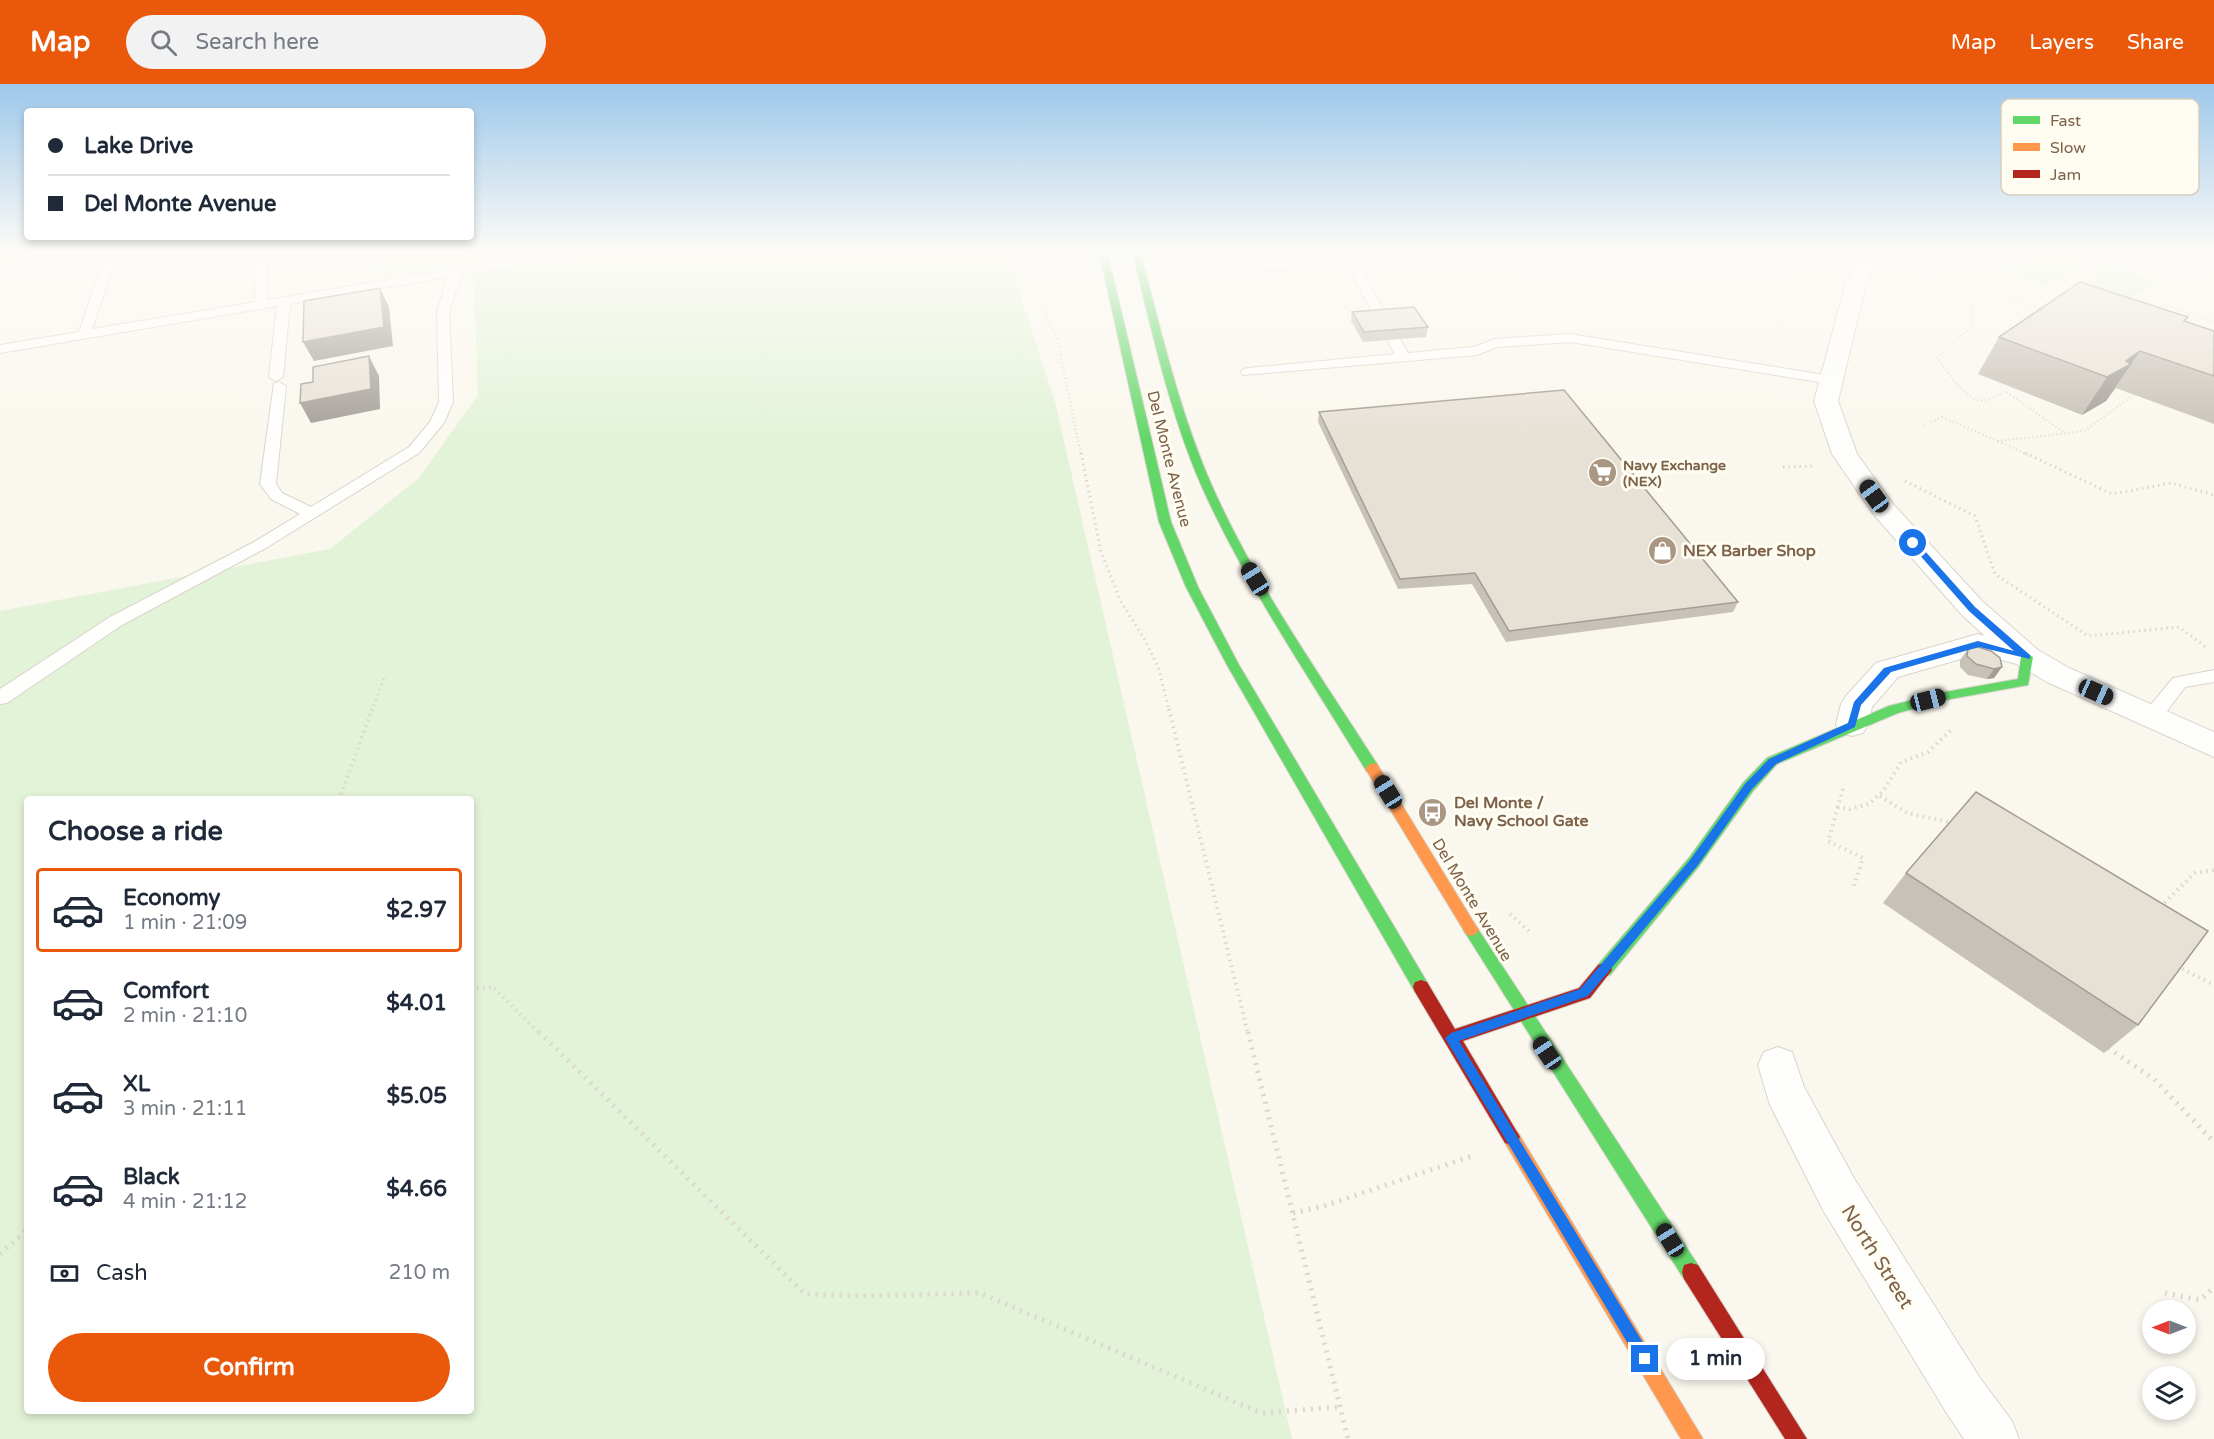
<!DOCTYPE html>
<html lang="en">
<head>
<meta charset="utf-8">
<style>
	body { margin:0; font-family:"Varela Round",sans-serif; background:#f2f2f3; color:#1f2937; height:100vh; display:flex; flex-direction:column; font-size:22px; white-space:nowrap }
	* { box-sizing:border-box; margin:0 }
	p { font-size:20px; color:#747a83 }
	.icon { flex:none; width:33px; height:33px; fill:none; stroke:currentColor; stroke-width:2; stroke-linecap:round; stroke-linejoin:round }
	.map { position:relative; flex:1; overflow:hidden }
	.drawer { position:absolute; left:24px; top:712px; width:450px; height:618px; display:flex; flex-direction:column; background:#fff; border-radius:6px; box-shadow:0 3px 9px #0003 }
	.drawer>* { flex:none }
	.top-card { position:absolute; left:24px; top:24px; width:450px; height:132px; border-radius:6px; box-shadow:0 3px 9px #0003; display:grid; align-content:center; height:132px; padding:0 24px; background:#fff }
	.needle { width:39px; rotate:270deg }
	.buttons { position:absolute; left:2142px; top:1216px; display:grid; gap:12px }
	.buttons a { display:grid; place-items:center; width:54px; height:54px; border-radius:50%; background:#fff; box-shadow:0 3px 9px #0003; font-size:30px }
	.end { position:absolute; width:27px; height:27px; margin:-14px; border:8px solid #1a73e8; background:#fff; box-shadow:0 0 0 3px #fff }
	.from { border-radius:50% }
	.bubble { position:absolute; height:42px; border-radius:21px; background:#fff; box-shadow:0 3px 9px #0003; font-size:20px; font-weight:700; line-height:42px; text-align:center }
	.car { position:absolute; width:18px; height:36px; margin:-18px -9px; border-radius:8px; box-shadow:0 0 4px 2px #0007; background:linear-gradient(#222 24%,#8ab4d8 0 40%,#222 0 76%,#8ab4d8 0 86%,#222 0) }
	.top-card b { display:flex; align-items:center; gap:21px; height:57px; font-size:22px }
	.top-card b+b { border-top:2px solid #e0e1e3 }
	.top-card i { width:15px; height:15px; background:#1f2937 }
	ul { padding:0; list-style:none }
	li { display:flex; align-items:center; gap:18px; height:84px; margin:0 12px 9px; padding:0 12px; border:3px solid transparent; border-radius:6px }
	li div { flex:1 }
	li b { display:block; font-size:22px }
	li em { font-style:normal; font-weight:700 }
	li.current { border-color:#ea580c }
	li>.icon { width:54px; height:54px; stroke-width:1.5 }
	h2 { padding:0 24px; font-size:27px; line-height:72px }
	.pay { display:flex; align-items:center; gap:15px; height:66px; padding:0 24px; font-size:22px }
	.pay p { margin-inline-start:auto }
	.primary-button { display:flex; gap:12px; margin-top:auto; padding:12px 24px }
	.primary-button a { flex:1; height:69px; border-radius:36px; background:#ea580c; color:#fff; font-size:24px; font-weight:700; line-height:69px; text-align:center }
	header { display:flex; align-items:center; gap:36px; box-sizing:border-box; height:84px; padding:0 30px; background:#ea580c; color:#fff }
	header strong { font-size:28px }
	nav { display:flex; gap:33px; margin-inline-start:auto; font-size:21px }
	.search { width:420px; height:54px; background:#f2f2f3; display:flex; align-items:center; gap:15px; box-sizing:border-box; padding:0 21px; border-radius:33px; color:#747a83; font-size:22px }
	.map>svg:first-child { display:block }
	.green { fill:#e3f3d7; fill-rule:evenodd }
	.lines { fill:none; stroke-linecap:round; stroke-linejoin:round }
	.lane-casing { stroke:#dad4cc; stroke-width:2 }
	.street-casing { stroke:#dad4cc; stroke-width:2 }
	.fast-casing { stroke:#d8d3c9; stroke-width:2 }
	.slow-casing { stroke:#d8d3c9; stroke-width:2 }
	.jam-casing { stroke:#d8d3c9; stroke-width:2 }
	.path-far3 { stroke:#ddd6ce; stroke-width:2; stroke-dasharray:1 3; stroke-linecap:butt }
	.path-far2 { stroke:#ddd6ce; stroke-width:3; stroke-dasharray:1.5 4; stroke-linecap:butt }
	.path-far1 { stroke:#ddd6ce; stroke-width:4; stroke-dasharray:1.5 4.5; stroke-linecap:butt }
	.path { stroke:#ddd6ce; stroke-width:5; stroke-dasharray:2 6; stroke-linecap:butt }
	.lane { fill:#fefefc; fill-rule:evenodd }
	.street { fill:#fefefc; fill-rule:evenodd }
	.fast { fill:#63d668; fill-rule:evenodd }
	.slow { fill:#ff974d; fill-rule:evenodd }
	.jam { fill:#b3261e; fill-rule:evenodd }
	.wall { fill:#c7c1b7 }
	.shaded-wall { fill:#a29d95 }
	.building { fill:#e7e0d5; stroke:#a29d95; stroke-width:1.5 }
	.route { fill:#1a73e8 }
	.labels { text-anchor:middle; dominant-baseline:central; stroke-width:6; stroke-linejoin:round; paint-order:stroke }
	.far-poi-label { font-size:14px; font-weight:bold; fill:#7d6249; stroke:#fffcf2; text-anchor:start }
	.street-label { font-size:16px; fill:#7d6249; stroke:#fffcf2 }
	.poi-label { font-size:16px; font-weight:bold; fill:#7d6249; stroke:#fffcf2; text-anchor:start }
	.near-street-label { font-size:20px; fill:#7d6249; stroke:#fffcf2 }
	.key { fill:#fffcf2; stroke:#d8cebf; stroke-width:1.5 }
	.key-label { font-size:16px; fill:#7d6249 }
</style>
</head>
<body>
<header>
<strong>Map</strong>
<div class="search"><svg class="icon" aria-label="search" viewBox="0 0 24 24"><circle cx="10" cy="10" r="6"/><path d="M15 15l6 6"/></svg>Search here</div>
<nav><a>Map</a><a>Layers</a><a>Share</a></nav>
</header>
<div class="map">
<svg width="2214" height="1355" viewBox="0 0 2214 1355">
	<rect width="100%" height="100%" fill="#faf7ee"/>
	<!-- green -->
	<g class="green">
		<polygon points="0,167 97,167 0,182"/>
		<path d="M375 167H1006L1055 318 1292 1355H0V527L330 465 419 394 478 311 473 179 382 193ZM27 716H471V1328H27Z"/>
		<polygon points="2036,167 2061,167 2088,176 2049,202 2004,187"/>
		<polygon points="2108,182 2154,197 2115,225 2069,209"/>
	</g>
	<g class="lines">
		<defs>
			<g id="lane">
				<polygon points="133,167 158,167 152,171 115,177 92,245 255,218 255,167 267,167 267,216 561,167 586,167 580,171 461,191 449,228 453,318 444,339 419,369 266,464 122,541 7,619 0,620 0,605 110,533 254,458 300,430 271,415 260,400 274,299 279,298 286,302 276,400 282,409 311,423 409,363 430,338 439,318 437,228 448,193 290,220 283,293 276,297 269,293 277,222 0,269 0,261 79,248 104,174 106,171"/>
				<polygon points="1382,167 1417,167 1411,171 1356,177 1408,269 1474,263 1495,255 1570,250 1831,292 1838,296 1831,300 1570,258 1497,263 1477,271 1243,291 1241,288 1243,285 1248,284 1395,270 1345,178 1268,187 1262,183 1268,179"/>
				<path d="M1796 167H1881L1883 169C1874 177 1806 175 1796 167Z"/>
				<polygon points="2214,586 2214,598 2185,603 2159,638 2152,640 2145,638 2143,633 2145,628 2173,594"/>
			</g>
			<g id="street">
				<polygon points="1867,167 1889,167 1877,179 1867,195 1838,317 1857,370 1893,420 1982,517 2038,566 2069,584 2214,648 2214,673 2047,598 2017,580 1978,570 1898,593 1872,623 1868,641 1863,649 1852,652 1841,649 1836,641 1841,620 1846,612 1876,579 1978,550 1985,552 1962,531 1875,432 1832,370 1814,317 1847,195 1862,171"/>
				<polygon points="1778,963 1792,968 1804,1003 1855,1096 1980,1294 2012,1337 2019,1355 1964,1355 1946,1328 1823,1126 1770,1021 1758,981 1764,968"/>
			</g>
			<g id="fast">
				<polygon points="1099,167 1107,167 1171,438 1198,503 1239,581 1427,898 1429,903 1427,908 1421,910 1415,908 1227,581 1186,503 1159,438"/>
				<path d="M1132 167H1140C1161 246 1179 327 1212 402 1256 501 1319 589 1377 680L1379 684 1377 688H1367C1310 594 1247 503 1202 403 1169 328 1152 246 1132 167Z"/>
				<polygon points="2027,569 2033,573 2028,601 1945,616 1898,629 1777,680 1753,707 1699,782 1610,891 1604,893 1598,891 1596,886 1598,881 1689,774 1743,699 1767,674 1889,622 1945,608 2018,595 2021,573"/>
				<polygon points="1471,840 1476,842 1698,1181 1700,1188 1698,1195 1691,1197 1684,1195 1466,850 1463,846 1466,842"/>
			</g>
			<g id="slow">
				<polygon points="1372,679 1377,680 1476,842 1479,846 1476,850 1471,852 1466,850 1365,684"/>
				<polygon points="1511,1045 1517,1047 1703,1355 1681,1355 1505,1059 1502,1053 1505,1047"/>
			</g>
			<g id="jam">
				<polygon points="1604,879 1610,881 1612,886 1590,914 1463,957 1520,1053 1517,1059 1511,1061 1505,1059 1415,908 1413,903 1415,898 1421,896 1427,898 1455,945 1579,904 1598,881"/>
				<polygon points="1691,1179 1698,1181 1807,1355 1785,1355 1684,1195 1682,1188 1684,1181"/>
			</g>
		</defs>
		<!-- lane casing -->
		<use href="#lane" class="lane-casing"/>
		<!-- street casing -->
		<use href="#street" class="street-casing"/>
		<!-- fast casing -->
		<use href="#fast" class="fast-casing"/>
		<!-- slow casing -->
		<use href="#slow" class="slow-casing"/>
		<!-- jam casing -->
		<use href="#jam" class="jam-casing"/>
		<!-- path-far3 -->
		<g class="path-far3">
			<polyline points="1019,167 1023,182 1057,255 1081,371"/>
			<polyline points="1194,167 1213,175 1246,170"/>
			<path d="M1977 167C1959 184 1973 217 1973 241L1937 274C1946 286 1963 311 1978 316 1986 319 1998 311 2005 307L2065 349"/>
			<polyline points="1997,167 2020,177"/>
			<polyline points="2181,167 2214,182"/>
			<polyline points="1914,195 1971,201 2043,226"/>
			<polyline points="2159,219 2214,238"/>
			<polyline points="1924,342 1942,333 1998,357"/>
			<polyline points="2028,371 1998,357 2084,347 2135,310"/>
		</g>
		<!-- path-far2 -->
		<g class="path-far2">
			<polyline points="1081,369 1101,468 1121,518 1145,556 1159,585 1169,627"/>
			<polyline points="2025,369 2112,410 2171,399 2214,411"/>
			<polyline points="1624,383 1656,381"/>
			<polyline points="1783,383 1815,382"/>
			<polyline points="1905,397 1975,432 1995,490 2088,552 2179,543 2207,564"/>
			<polyline points="372,627 384,594"/>
		</g>
		<!-- path-far1 -->
		<g class="path-far1">
			<polyline points="1169,625 1248,950"/>
			<polyline points="1843,705 1838,723 1850,725 1869,720 1884,706 1901,678 1928,668 1952,645"/>
			<polyline points="1880,712 1907,729 1953,739"/>
			<polyline points="339,716 372,625"/>
			<polyline points="1838,723 1828,757 1863,774 1853,805"/>
			<polyline points="2159,821 2163,820 2195,789 2214,786"/>
			<polyline points="1510,830 1532,850"/>
			<polyline points="2177,882 2214,901"/>
			<polyline points="471,904 493,903 540,950"/>
		</g>
		<!-- path -->
		<g class="path">
			<polyline points="539,948 805,1210 862,1212 980,1209 1261,1329 1340,1323"/>
			<polyline points="1248,948 1348,1355"/>
			<polyline points="2108,964 2154,995 2214,1058"/>
			<polyline points="1293,1129 1324,1122 1475,1071"/>
			<polyline points="0,1170 27,1146"/>
			<polyline points="2165,1209 2200,1216 2214,1203"/>
		</g>
		<!-- lane -->
		<use href="#lane" class="lane"/>
		<!-- street -->
		<use href="#street" class="street"/>
		<!-- fast -->
		<use href="#fast" class="fast"/>
		<!-- slow -->
		<use href="#slow" class="slow"/>
		<!-- jam -->
		<use href="#jam" class="jam"/>
	</g>
	<!-- wall -->
	<g class="wall">
		<polygon points="1352,228 1428,243 1426,253 1363,258 1351,237"/>
		<polygon points="2188,233 2185,237 2214,247 2214,340 2116,304 2106,317 2082,331 1978,290 1999,253"/>
		<polygon points="1319,328 1738,518 1733,528 1506,558 1472,500 1398,505 1318,338"/>
		<polygon points="1968,565 2002,583 1994,594 1987,595 1968,591 1960,583 1960,576"/>
		<polygon points="1906,789 2138,941 2104,969 1883,819"/>
	</g>
	<!-- shaded-wall -->
	<g class="shaded-wall">
		<polygon points="380,204 389,223 393,262 314,277 303,258"/>
		<polygon points="2140,267 2106,317 2082,331 2107,293 2126,277"/>
		<polygon points="369,272 379,292 380,325 311,339 300,319"/>
		<polygon points="2002,583 1994,594 1987,595 1994,585"/>
	</g>
	<!-- building -->
	<g class="building">
		<polygon points="2080,198 2188,233 2184,237 2214,247 2214,292 2140,267 2126,277 2131,280 2107,293 1999,253"/>
		<polygon points="380,204 384,243 303,258 304,217"/>
		<polygon points="1414,223 1428,243 1364,248 1352,228"/>
		<polygon points="369,272 371,305 300,319 301,300 313,298 313,283"/>
		<polygon points="1564,306 1738,518 1509,547 1475,489 1400,495 1319,328"/>
		<polygon points="1978,563 1991,567 2000,574 2002,583 1994,585 1976,580 1967,572 1968,565"/>
		<polygon points="1976,708 2208,847 2138,941 1906,789"/>
	</g>
	<!-- sky -->
	<linearGradient id="sky" x2="0" y2="1"><stop stop-color="#9dc8ea"/><stop offset="0.47" stop-color="#fdfbf7"/><stop offset="1" stop-color="#fdfbf7" stop-opacity="0"/></linearGradient>
	<rect width="2214" height="356" fill="url(#sky)"/>
	<!-- route -->
	<polygon class="route" points="1910,457 1916,457 1975,523 2030,571 2030,575 1979,563 1891,588 1861,621 1855,643 1776,680 1752,705 1698,781 1588,912 1459,957 1650,1270 1652,1275 1650,1280 1645,1282 1640,1280 1445,954 1451,949 1580,905 1690,776 1745,700 1769,675 1848,639 1854,618 1884,584 1978,557 2014,567 1969,527 1910,460"/>
	<!-- icons -->
	<defs>
		<symbol id="supermarket-disc" viewBox="-11 -11 22 22"><circle r="9.5" fill="#a99683" stroke="#fffcf2"/><path d="M-6-5.5h2.5l.6 2H6L4.5 2H-2.5L-4.4-4H-6ZM-1.5 3.2a1.3 1.3 0 1 0 .1 0ZM3 3.2a1.3 1.3 0 1 0 .1 0Z" fill="#fff"/></symbol>
		<symbol id="shop-disc" viewBox="-11 -11 22 22"><circle r="9.5" fill="#a99683" stroke="#fffcf2"/><path d="M-5-2.5h2.3a2.7 3.5 0 0 1 5.4 0H5L5.5 6h-11ZM-1.5-2.5h3a1.5 2.3 0 0 0-3 0Z" fill="#fff"/></symbol>
		<symbol id="bus-disc" viewBox="-11 -11 22 22"><circle r="9.5" fill="#a99683" stroke="#fffcf2"/><path d="M-5-6H5V4H4V6H2V4H-2V6H-4V4H-5ZM-3.5-4V0h7V-4ZM-3.5 1.2v1.5H-2V1.2ZM2 1.2v1.5H3.5V1.2Z" fill="#fff"/></symbol>
	</defs>
	<g fill-rule="evenodd">
		<use href="#supermarket-disc" x="1586" y="372" width="33" height="33"/>
		<use href="#shop-disc" x="1646" y="450" width="33" height="33"/>
		<use href="#bus-disc" x="1416" y="712" width="33" height="33"/>
	</g>
	<g class="labels">
		<!-- far-poi labels -->
		<g class="far-poi-label">
			<text x="1623" y="381">Navy Exchange<tspan x="1623" dy="16">(NEX)</tspan></text>
		</g>
		<!-- street labels -->
		<g class="street-label">
			<text transform="translate(1169 375) rotate(76)">Del Monte Avenue</text>
			<text transform="translate(1472 816) rotate(59)">Del Monte Avenue</text>
		</g>
		<!-- poi labels -->
		<g class="poi-label">
			<text x="1683" y="467">NEX Barber Shop</text>
			<text x="1454" y="719">Del Monte /<tspan x="1454" dy="18">Navy School Gate</tspan></text>
		</g>
		<!-- near-street labels -->
		<g class="near-street-label">
			<text transform="translate(1877 1173) rotate(58)">North Street</text>
		</g>
	</g>
	<!-- legend -->
	<rect x="2001" y="15" width="198" height="96" rx="9" class="key"/>
	<rect x="2013" y="32" width="27" height="8" fill="#63d668"/>
	<rect x="2013" y="59" width="27" height="8" fill="#ff974d"/>
	<rect x="2013" y="86" width="27" height="8" fill="#b3261e"/>
	<g class="key-label">
		<text x="2050" y="42">Fast</text>
		<text x="2050" y="69">Slow</text>
		<text x="2050" y="96">Jam</text>
	</g>
</svg>
<div class="buttons">
<a><svg class="needle" viewBox="-14 -14 28 28"><path d="M0-13l5 13h-10z" fill="#e53935"/><path d="M0 13l5-13h-10z" fill="#747a83"/></svg></a>
<a><svg class="icon" aria-label="layers" viewBox="0 0 24 24"><path d="M12 4l9 5-9 5-9-5zM3 14l9 5 9-5"/></svg></a>
</div>
<i class="end from" style="left:1913px;top:459px"></i>
<i class="end" style="left:1645px;top:1275px"></i>
<div class="bubble" style="left:1666px;top:1254px;width:99px">1 min</div>
<i class="car" style="left:1874px;top:412px;rotate:324deg"></i>
<i class="car" style="left:1255px;top:495px;rotate:328deg"></i>
<i class="car" style="left:2096px;top:608px;rotate:114deg"></i>
<i class="car" style="left:1928px;top:616px;rotate:76deg"></i>
<i class="car" style="left:1388px;top:708px;rotate:328deg"></i>
<i class="car" style="left:1547px;top:969px;rotate:326deg"></i>
<i class="car" style="left:1670px;top:1156px;rotate:328deg"></i>
<div class="top-card">
<b><i class="from"></i>Lake Drive</b>
<b><i></i>Del Monte Avenue</b>
</div>
<section class="drawer">
<h2>Choose a ride</h2>
<ul>
<li class="current"><svg class="icon" aria-label="car" viewBox="0 0 24 24"><path d="M5 17H2v-5l4-1 3-4h7l3 4 3 1v5h-3M9 17h6M6 11h13"/><circle cx="7" cy="17" r="2"/><circle cx="17" cy="17" r="2"/></svg><div><b>Economy</b><p>1 min · 21:09</p></div><em>$2.97</em></li>
<li><svg class="icon" aria-label="car" viewBox="0 0 24 24"><path d="M5 17H2v-5l4-1 3-4h7l3 4 3 1v5h-3M9 17h6M6 11h13"/><circle cx="7" cy="17" r="2"/><circle cx="17" cy="17" r="2"/></svg><div><b>Comfort</b><p>2 min · 21:10</p></div><em>$4.01</em></li>
<li><svg class="icon" aria-label="car" viewBox="0 0 24 24"><path d="M5 17H2v-5l4-1 3-4h7l3 4 3 1v5h-3M9 17h6M6 11h13"/><circle cx="7" cy="17" r="2"/><circle cx="17" cy="17" r="2"/></svg><div><b>XL</b><p>3 min · 21:11</p></div><em>$5.05</em></li>
<li><svg class="icon" aria-label="car" viewBox="0 0 24 24"><path d="M5 17H2v-5l4-1 3-4h7l3 4 3 1v5h-3M9 17h6M6 11h13"/><circle cx="7" cy="17" r="2"/><circle cx="17" cy="17" r="2"/></svg><div><b>Black</b><p>4 min · 21:12</p></div><em>$4.66</em></li>
</ul>
<div class="pay"><svg class="icon" aria-label="cash" viewBox="0 0 24 24"><path d="M3 7h18v10H3z"/><circle cx="12" cy="12" r="2"/></svg>Cash<p>210 m</p></div>
<div class="primary-button"><a>Confirm</a></div>
</section>
</div>
</body>
</html>
